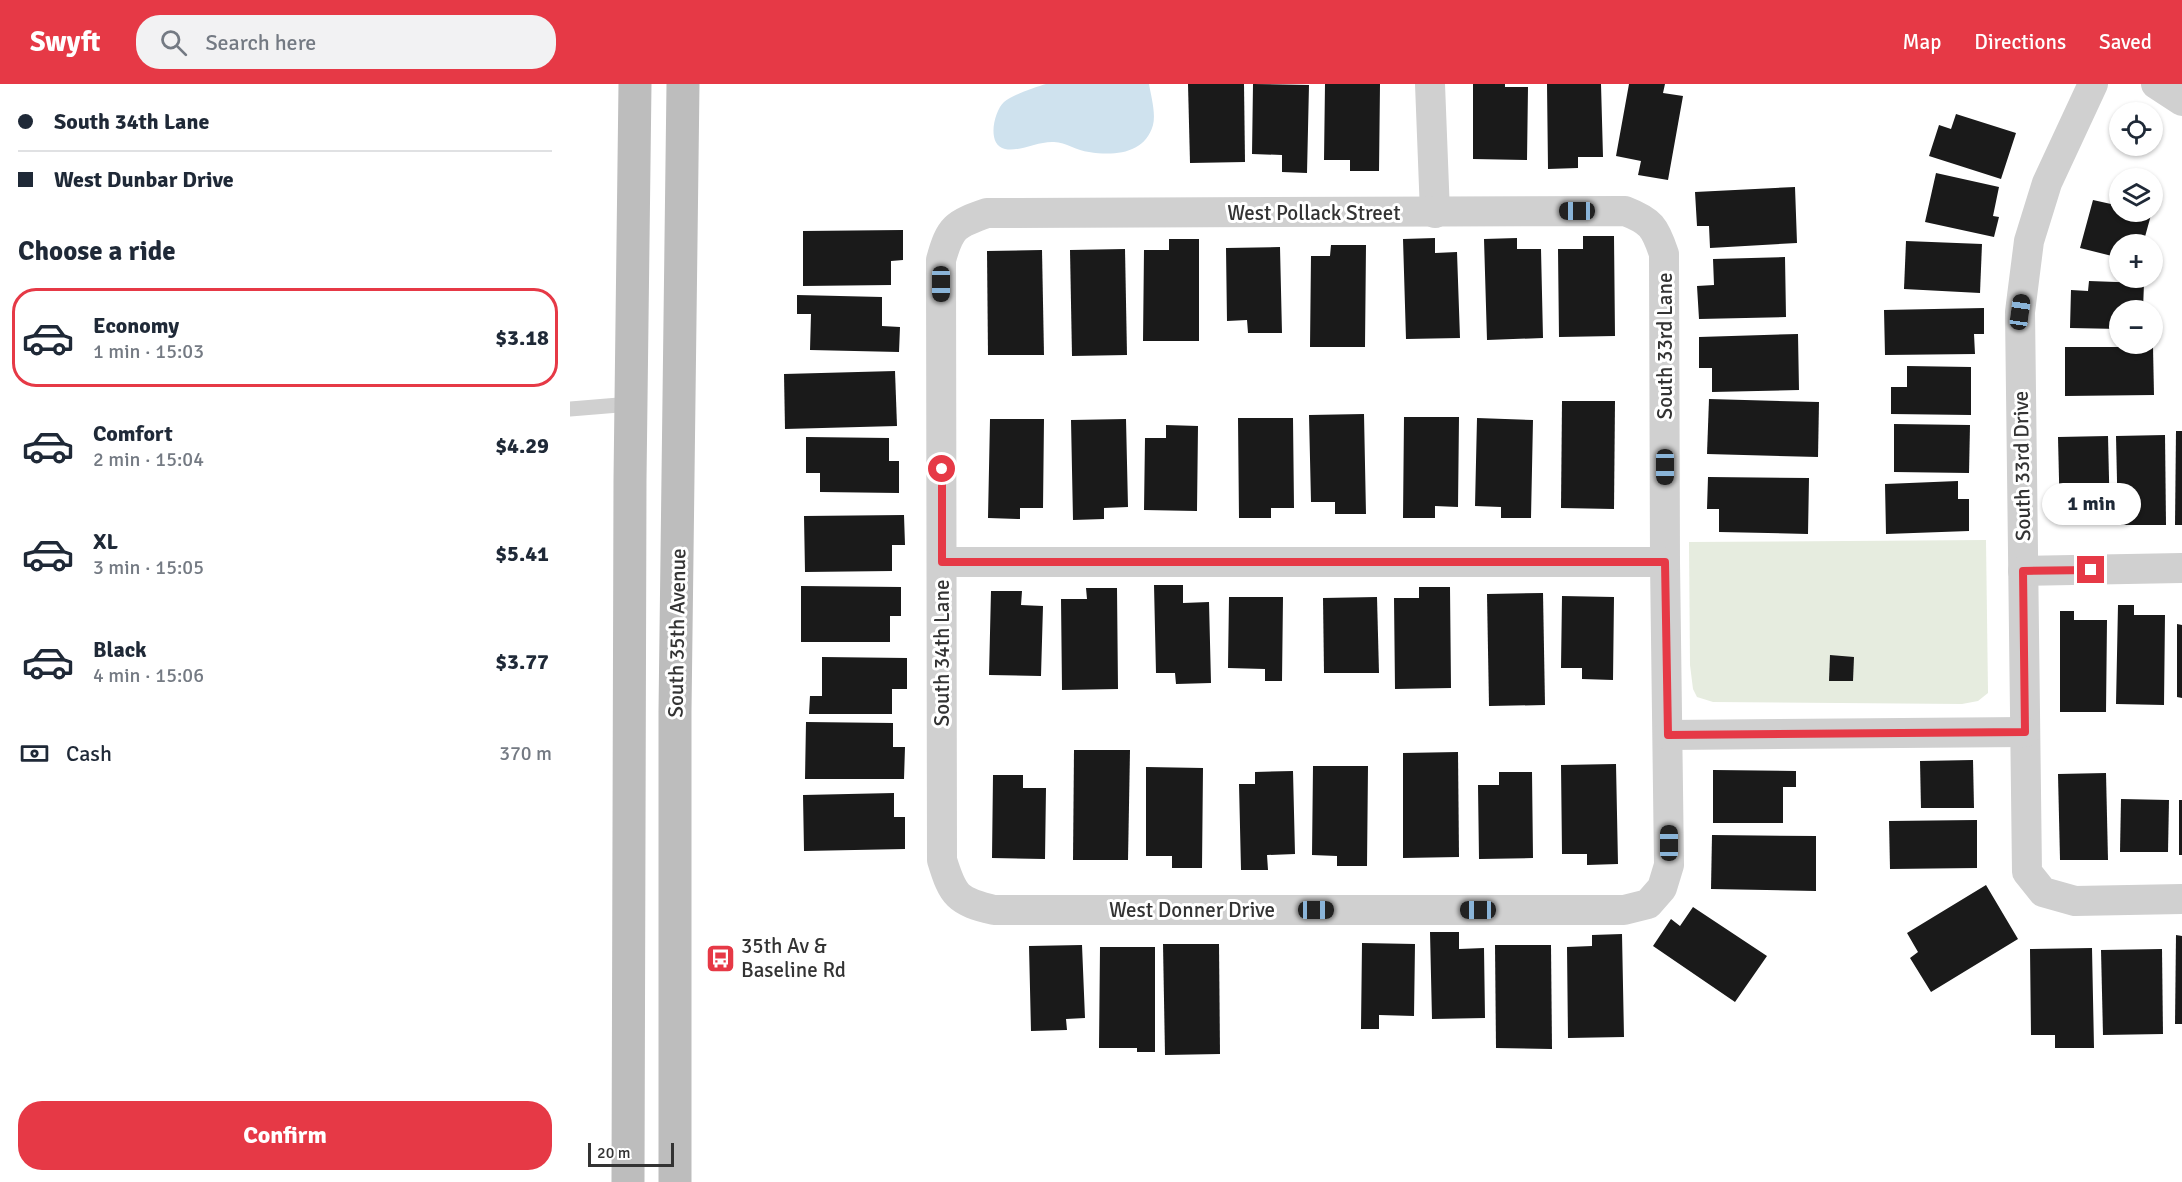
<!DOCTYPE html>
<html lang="en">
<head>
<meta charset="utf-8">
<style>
	body { margin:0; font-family:Signika,sans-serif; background:#f2f2f3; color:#1f2937; height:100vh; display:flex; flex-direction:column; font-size:22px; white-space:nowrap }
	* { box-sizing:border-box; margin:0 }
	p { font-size:20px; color:#747a83 }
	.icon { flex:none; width:33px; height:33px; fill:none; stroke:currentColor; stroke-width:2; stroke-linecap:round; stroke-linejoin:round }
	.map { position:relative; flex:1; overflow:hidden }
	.sheet { display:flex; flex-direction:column; background:#fff; width:570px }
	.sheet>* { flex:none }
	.hud { display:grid; align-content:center; height:132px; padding:0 18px; background:#fff }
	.tools { position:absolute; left:1539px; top:18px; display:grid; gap:12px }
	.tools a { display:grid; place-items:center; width:54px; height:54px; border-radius:50%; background:#fff; box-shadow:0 2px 4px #0004; font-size:30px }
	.scale { position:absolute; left:18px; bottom:15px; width:86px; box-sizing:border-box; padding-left:6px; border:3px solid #333; border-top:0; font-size:16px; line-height:21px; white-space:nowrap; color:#333; -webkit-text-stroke:4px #fff; paint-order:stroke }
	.end { position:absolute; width:27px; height:27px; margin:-14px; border:8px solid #e63946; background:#fff; box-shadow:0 0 0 3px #fff }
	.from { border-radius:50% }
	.bubble { position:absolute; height:42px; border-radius:21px; background:#fff; box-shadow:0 2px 4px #0004; font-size:20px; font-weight:800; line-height:42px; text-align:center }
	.car { position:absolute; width:18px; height:36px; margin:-18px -9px; border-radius:8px; box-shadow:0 0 4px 2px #0007; background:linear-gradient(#222 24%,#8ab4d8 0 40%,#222 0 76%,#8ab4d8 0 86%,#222 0) }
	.hud b { display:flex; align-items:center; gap:21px; height:57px; font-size:22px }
	.hud b+b { border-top:2px solid #e0e1e3 }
	.hud i { width:15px; height:15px; background:#1f2937 }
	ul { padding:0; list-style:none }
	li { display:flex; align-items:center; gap:18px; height:99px; margin:0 12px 9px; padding:0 6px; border:3px solid transparent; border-radius:24px }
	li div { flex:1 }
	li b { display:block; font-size:22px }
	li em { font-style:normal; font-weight:800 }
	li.current { border-color:#e63946 }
	li>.icon { width:54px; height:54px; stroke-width:1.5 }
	h2 { padding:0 18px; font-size:27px; line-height:72px }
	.pay { display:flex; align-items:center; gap:15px; height:66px; padding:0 18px; font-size:22px }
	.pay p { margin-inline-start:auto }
	.primary-button { display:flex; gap:12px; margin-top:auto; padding:12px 18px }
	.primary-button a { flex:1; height:69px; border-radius:24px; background:#e63946; color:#fff; font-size:24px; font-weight:800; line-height:69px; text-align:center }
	header { display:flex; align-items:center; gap:36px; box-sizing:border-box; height:84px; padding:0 30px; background:#e63946; color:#fff }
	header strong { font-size:28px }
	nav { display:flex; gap:33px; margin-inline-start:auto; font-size:21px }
	.search { width:420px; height:54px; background:#f2f2f3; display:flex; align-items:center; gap:15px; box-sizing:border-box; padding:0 21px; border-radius:24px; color:#747a83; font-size:22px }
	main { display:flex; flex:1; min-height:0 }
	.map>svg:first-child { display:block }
	.green { fill:#e6ecdf }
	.water { fill:#cfe2ee }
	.building { fill:#1a1a1a }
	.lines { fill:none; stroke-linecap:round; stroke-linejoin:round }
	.lane { stroke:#d0d0d0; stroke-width:15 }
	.street { stroke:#d0d0d0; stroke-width:30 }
	.secondary { stroke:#bdbdbd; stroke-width:33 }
	.route { stroke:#e63946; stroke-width:8 }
	.labels { text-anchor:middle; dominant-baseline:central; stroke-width:6; stroke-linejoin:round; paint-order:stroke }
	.street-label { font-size:21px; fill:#333; stroke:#fff }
	.poi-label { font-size:21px; fill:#333; stroke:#fff; text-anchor:start }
</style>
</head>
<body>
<header>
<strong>Swyft</strong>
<div class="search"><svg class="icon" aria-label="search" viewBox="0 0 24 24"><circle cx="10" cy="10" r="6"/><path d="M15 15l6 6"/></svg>Search here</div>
<nav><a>Map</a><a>Directions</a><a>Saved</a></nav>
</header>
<main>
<section class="sheet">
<div class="hud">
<b><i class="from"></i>South 34th Lane</b>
<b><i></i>West Dunbar Drive</b>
</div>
<h2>Choose a ride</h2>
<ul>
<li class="current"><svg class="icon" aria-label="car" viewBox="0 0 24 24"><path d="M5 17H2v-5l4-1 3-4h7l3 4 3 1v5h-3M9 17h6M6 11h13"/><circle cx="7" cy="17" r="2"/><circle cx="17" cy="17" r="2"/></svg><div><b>Economy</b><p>1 min · 15:03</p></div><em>$3.18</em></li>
<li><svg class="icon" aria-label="car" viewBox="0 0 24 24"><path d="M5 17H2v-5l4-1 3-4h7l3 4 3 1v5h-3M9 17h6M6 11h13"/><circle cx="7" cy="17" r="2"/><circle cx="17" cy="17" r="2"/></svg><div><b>Comfort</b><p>2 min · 15:04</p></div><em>$4.29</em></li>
<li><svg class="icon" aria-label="car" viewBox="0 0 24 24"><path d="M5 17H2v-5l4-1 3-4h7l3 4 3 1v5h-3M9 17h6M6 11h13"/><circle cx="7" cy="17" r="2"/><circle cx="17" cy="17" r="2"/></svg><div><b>XL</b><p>3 min · 15:05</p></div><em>$5.41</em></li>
<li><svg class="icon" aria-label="car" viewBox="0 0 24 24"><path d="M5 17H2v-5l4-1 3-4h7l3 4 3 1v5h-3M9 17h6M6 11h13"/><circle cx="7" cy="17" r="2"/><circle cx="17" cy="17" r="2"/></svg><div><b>Black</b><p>4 min · 15:06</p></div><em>$3.77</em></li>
</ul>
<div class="pay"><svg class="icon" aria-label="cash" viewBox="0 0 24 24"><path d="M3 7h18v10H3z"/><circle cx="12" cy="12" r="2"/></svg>Cash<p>370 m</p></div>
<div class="primary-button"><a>Confirm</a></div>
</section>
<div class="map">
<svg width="1612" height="1098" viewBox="0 0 1612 1098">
	<rect width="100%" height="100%" fill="#fff"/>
	<!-- green -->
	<polygon class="green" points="1416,456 1418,609 1408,617 1392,620 1143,618 1127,613 1123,605 1120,581 1119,458"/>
	<!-- water -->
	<path class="water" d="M476 0H579C581 12 586 29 583 41 575 70 544 72 519 68 507 67 496 58 484 58 468 57 450 68 435 65 416 61 424 27 434 18 442 11 466 3 476 0Z"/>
	<!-- building -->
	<g class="building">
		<polygon points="618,0 674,0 675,78 620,79"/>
		<polygon points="683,0 739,1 737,89 712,88 712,71 682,70"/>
		<polygon points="755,0 810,0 809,87 780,87 780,76 754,76"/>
		<polygon points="903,0 935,0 935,3 958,3 957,76 903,75"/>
		<polygon points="977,0 1031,0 1033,73 1008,73 1008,84 978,85"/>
		<polygon points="1059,0 1095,0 1093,9 1113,12 1098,96 1068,91 1071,77 1046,72"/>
		<polygon points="1386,30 1446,49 1431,95 1359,72 1369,41 1381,45"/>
		<polygon points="1366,89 1429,103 1423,132 1429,133 1424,153 1355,138"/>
		<polygon points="1225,103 1227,159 1140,164 1139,142 1127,142 1125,108"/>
		<polygon points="1523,116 1550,122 1550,128 1569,128 1581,131 1573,160 1550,160 1550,174 1510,164"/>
		<polygon points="333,146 333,176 321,177 321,201 233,202 233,147"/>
		<polygon points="1013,152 1044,152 1045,252 989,253 988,165 1013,165"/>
		<polygon points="865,154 865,169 887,168 890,254 836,255 833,155"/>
		<polygon points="947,154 947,165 971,165 973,254 917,256 914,155"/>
		<polygon points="599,155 629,155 629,257 573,257 574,166 599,166"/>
		<polygon points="1336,157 1412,160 1410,209 1334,205"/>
		<polygon points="761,161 796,161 795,263 740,263 741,172 760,172"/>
		<polygon points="710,163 712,249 678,249 677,236 657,237 656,164"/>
		<polygon points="555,165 557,271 502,272 500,166"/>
		<polygon points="472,166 474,271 418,271 417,167"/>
		<polygon points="1215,173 1216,233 1129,235 1127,202 1144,201 1143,175"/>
		<polygon points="1519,197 1574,199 1573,226 1550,226 1550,245 1500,244 1501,206 1518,207"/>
		<polygon points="227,211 312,213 312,242 330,243 329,268 240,266 241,230 227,230"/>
		<polygon points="1414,224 1414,250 1404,250 1405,270 1315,271 1314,226"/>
		<polygon points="1228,250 1229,306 1142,308 1142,284 1129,284 1129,253"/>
		<polygon points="1495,263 1583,263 1584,311 1495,312"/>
		<polygon points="1337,282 1401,283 1401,331 1321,330 1321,303 1337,303"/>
		<polygon points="325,287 327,342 215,345 214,290"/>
		<polygon points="1139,315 1249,318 1248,373 1137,370"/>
		<polygon points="992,317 1045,317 1044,425 991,424"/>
		<polygon points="794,330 796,430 765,430 765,418 741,418 739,331"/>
		<polygon points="834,333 889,333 888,423 865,422 865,434 833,434"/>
		<polygon points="668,334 723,334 724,424 701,424 701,434 669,434"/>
		<polygon points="907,334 963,336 961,434 931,434 931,423 905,422"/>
		<polygon points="420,335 474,335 473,424 450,424 450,435 418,434"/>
		<polygon points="556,335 558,423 534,424 534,435 503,436 501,336"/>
		<polygon points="1324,340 1400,341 1399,389 1324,388"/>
		<polygon points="596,341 628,342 627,427 574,426 575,354 596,354"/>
		<polygon points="1606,347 1612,347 1612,441 1605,441"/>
		<polygon points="1595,351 1596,441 1548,441 1546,352"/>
		<polygon points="1538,352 1540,436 1490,437 1488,353"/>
		<polygon points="236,353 319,354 319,377 329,377 329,409 250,408 250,389 236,389"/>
		<polygon points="1138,393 1239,394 1238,450 1149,448 1149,425 1137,425"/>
		<polygon points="1388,397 1388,415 1399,415 1399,447 1316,450 1315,400"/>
		<polygon points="334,431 335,461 322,461 322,487 235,488 234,432"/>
		<polygon points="584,501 613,501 613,519 639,518 641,599 606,600 605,589 586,589"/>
		<polygon points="231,502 331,503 331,532 320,532 320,558 231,558"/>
		<polygon points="849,503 880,503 881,604 825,605 824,514 849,514"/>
		<polygon points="516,504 547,504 548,605 492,606 491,515 517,515"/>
		<polygon points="421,507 452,507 451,521 473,522 471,592 419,591"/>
		<polygon points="973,509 975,621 919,622 917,510"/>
		<polygon points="992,512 1044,513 1043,596 1012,595 1012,584 991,584"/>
		<polygon points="659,513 713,513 712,597 695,597 695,585 658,584"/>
		<polygon points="807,513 809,589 754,589 753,514"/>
		<polygon points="1548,521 1564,521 1564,531 1595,531 1594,621 1546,620"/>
		<polygon points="1490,527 1504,527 1504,536 1537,536 1536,628 1490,628"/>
		<polygon points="1607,540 1612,541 1612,614 1607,613"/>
		<polygon points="1260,571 1284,573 1283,597 1259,597"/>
		<polygon points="252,573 337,574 337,605 322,605 322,630 239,630 240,612 252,612"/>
		<polygon points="236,638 323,639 323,663 335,663 334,695 235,695"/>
		<polygon points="504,666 560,666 558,776 503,776"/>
		<polygon points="888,668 889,773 833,774 833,669"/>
		<polygon points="1403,676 1404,724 1351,724 1350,677"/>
		<polygon points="1046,680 1048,780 1017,781 1017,770 992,770 991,681"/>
		<polygon points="743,682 798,682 797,782 767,782 767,772 742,771"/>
		<polygon points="576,683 633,684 632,784 602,784 602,772 576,772"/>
		<polygon points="1143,686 1226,687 1226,703 1213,703 1213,739 1143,739"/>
		<polygon points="723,687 725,770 697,771 698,786 671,786 669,700 685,700 685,688"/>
		<polygon points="929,688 962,688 963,774 909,775 908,701 929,701"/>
		<polygon points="1536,689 1538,776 1490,776 1488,690"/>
		<polygon points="423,691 453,691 453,704 476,704 475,775 422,774"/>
		<polygon points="324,709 324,733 335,733 335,765 234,767 233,711"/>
		<polygon points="1551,715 1599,716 1598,768 1550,768"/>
		<rect x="1609" y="716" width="3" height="55"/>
		<polygon points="1407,736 1407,784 1320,785 1319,737"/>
		<polygon points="1142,751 1246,752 1246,807 1141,805"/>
		<polygon points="1416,801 1448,855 1361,908 1340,874 1348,868 1337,849"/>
		<polygon points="1123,823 1197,872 1165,918 1083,862 1101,835 1110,842"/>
		<polygon points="860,848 889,848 889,865 914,864 915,934 862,935"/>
		<polygon points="1052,850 1054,953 998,954 997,863 1022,862 1022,851"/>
		<polygon points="1606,851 1612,852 1612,940 1605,940"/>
		<polygon points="792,859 845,860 844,932 809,931 809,945 791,945"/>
		<polygon points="593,860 649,860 650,970 595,971"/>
		<polygon points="512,861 515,934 496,935 497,946 461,947 459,862"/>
		<polygon points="925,861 981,861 982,965 926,964"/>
		<polygon points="530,863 585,863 585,968 567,968 567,964 529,964"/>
		<polygon points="1522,864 1524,964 1485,964 1485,951 1461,951 1460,865"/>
		<polygon points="1592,865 1593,950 1533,951 1531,866"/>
		<rect x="147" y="867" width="7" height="15"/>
	</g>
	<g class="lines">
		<!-- lane -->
		<polyline class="lane" points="0,325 61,320"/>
		<!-- street -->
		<g class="street">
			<polyline points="860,0 865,129"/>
			<polyline points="1523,0 1477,99 1459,157 1450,228 1457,788 1473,808 1505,817 1612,815"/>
			<polyline points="1586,0 1612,17"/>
			<path d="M1055 127C1081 137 1085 143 1094 170L1095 478 1099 781 1092 804 1078 820 1054 826H424C387 817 383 812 372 776L371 176C380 143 385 140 417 129Z"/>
			<polyline points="372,478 1095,478"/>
			<polyline points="1453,487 1612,484"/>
			<polyline points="1098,651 1455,648"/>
		</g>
		<!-- secondary -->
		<g class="secondary">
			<polyline points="58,1098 60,396 65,0"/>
			<polyline points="105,1098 105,628 113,0"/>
		</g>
	</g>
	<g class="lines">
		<!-- route -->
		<polyline class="route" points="372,385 372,478 1095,478 1098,651 1455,648 1453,487 1521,486"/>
	</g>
	<!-- icons -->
	<defs>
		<symbol id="bus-square" viewBox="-11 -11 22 22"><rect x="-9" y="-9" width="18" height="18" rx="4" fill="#e63946" stroke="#fff"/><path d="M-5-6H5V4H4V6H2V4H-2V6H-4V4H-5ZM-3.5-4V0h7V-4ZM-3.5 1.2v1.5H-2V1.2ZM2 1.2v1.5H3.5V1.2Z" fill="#fff"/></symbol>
	</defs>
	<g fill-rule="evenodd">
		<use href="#bus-square" x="134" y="858" width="33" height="33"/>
	</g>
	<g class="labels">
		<!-- street labels -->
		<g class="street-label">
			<text x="744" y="129">West Pollack Street</text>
			<text transform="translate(1095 262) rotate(-90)">South 33rd Lane</text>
			<text transform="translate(1452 382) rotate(-91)">South 33rd Drive</text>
			<text transform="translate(107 549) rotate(-89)">South 35th Avenue</text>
			<text transform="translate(372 569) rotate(-90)">South 34th Lane</text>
			<text x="622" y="826">West Donner Drive</text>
		</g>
		<!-- poi labels -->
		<g class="poi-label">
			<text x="171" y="862">35th Av &amp;<tspan x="171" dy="24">Baseline Rd</tspan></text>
		</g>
	</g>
</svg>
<div class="tools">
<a><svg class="icon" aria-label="locate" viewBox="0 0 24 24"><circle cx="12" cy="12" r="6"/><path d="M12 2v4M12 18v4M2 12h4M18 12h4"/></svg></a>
<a><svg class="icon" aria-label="layers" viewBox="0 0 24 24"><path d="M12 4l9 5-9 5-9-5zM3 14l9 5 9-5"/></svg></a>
<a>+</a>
<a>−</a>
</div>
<div class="scale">20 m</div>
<i class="end from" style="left:372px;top:385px"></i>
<i class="end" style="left:1521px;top:486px"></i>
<div class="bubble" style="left:1472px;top:399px;width:99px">1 min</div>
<i class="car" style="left:1007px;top:127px;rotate:270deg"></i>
<i class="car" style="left:371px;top:200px;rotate:180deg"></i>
<i class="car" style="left:1450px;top:228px;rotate:8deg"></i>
<i class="car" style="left:1095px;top:383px;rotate:180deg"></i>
<i class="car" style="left:1099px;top:759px;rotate:0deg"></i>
<i class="car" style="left:746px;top:826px;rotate:90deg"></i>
<i class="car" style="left:908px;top:826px;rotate:270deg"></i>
</div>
</main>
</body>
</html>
